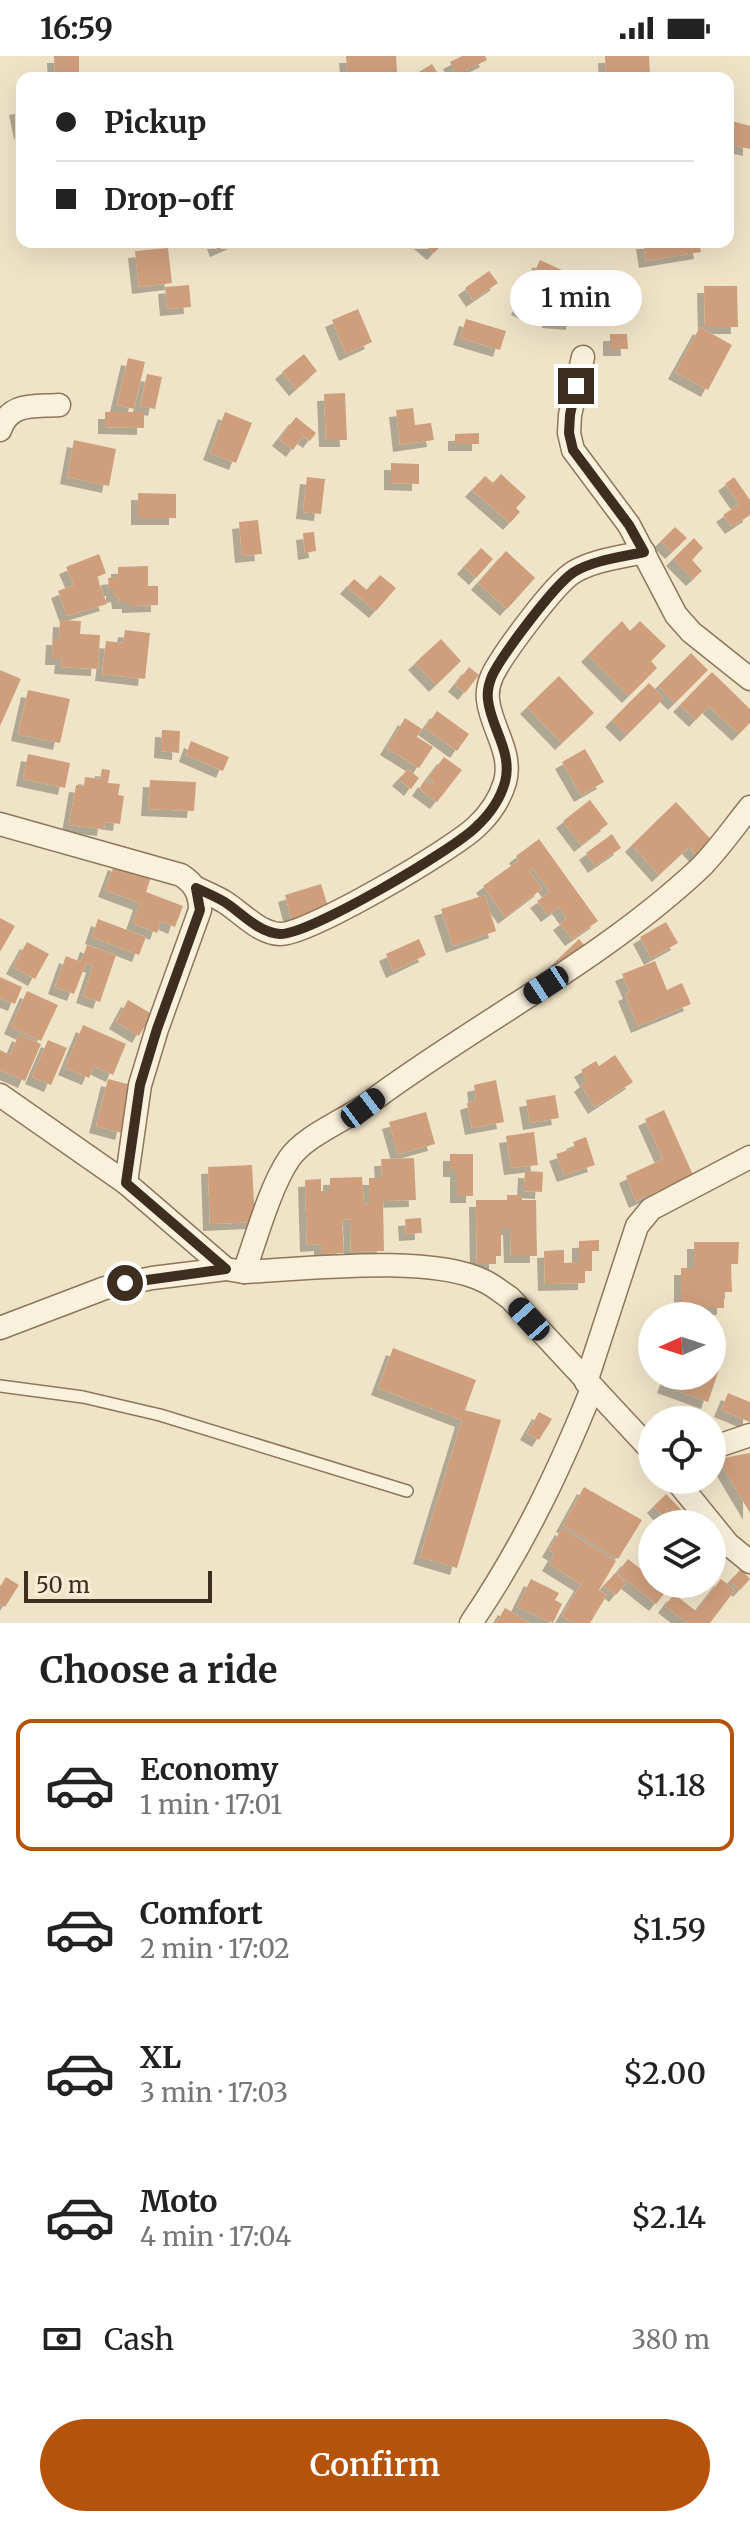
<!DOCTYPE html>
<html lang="en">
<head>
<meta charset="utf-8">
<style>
	body { margin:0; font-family:Merriweather,serif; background:#f6f6f6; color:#222; height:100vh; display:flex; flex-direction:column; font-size:30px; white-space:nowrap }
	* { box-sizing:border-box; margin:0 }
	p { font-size:26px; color:#767676 }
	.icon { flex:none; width:44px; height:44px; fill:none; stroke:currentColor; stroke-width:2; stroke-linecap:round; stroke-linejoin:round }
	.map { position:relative; height:1567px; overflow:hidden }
	.drawer { display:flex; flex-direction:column; background:#fff; flex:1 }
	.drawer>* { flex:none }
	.banner { position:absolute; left:16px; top:16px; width:718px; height:176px; border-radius:16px; box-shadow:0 8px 32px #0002; display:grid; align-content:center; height:176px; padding:0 40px; background:#fff }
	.needle { width:52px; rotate:267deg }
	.fabs { position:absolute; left:638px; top:1246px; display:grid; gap:16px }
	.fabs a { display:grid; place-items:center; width:88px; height:88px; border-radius:50%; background:#fff; box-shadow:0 8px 32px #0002; font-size:40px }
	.scale { position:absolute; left:24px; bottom:20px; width:188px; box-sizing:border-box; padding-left:8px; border:4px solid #3d2e20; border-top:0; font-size:22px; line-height:28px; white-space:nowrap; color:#3d2e20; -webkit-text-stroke:6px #f7eed8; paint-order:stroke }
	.end { position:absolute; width:36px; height:36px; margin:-18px; border:10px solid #3d2e20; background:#fff; box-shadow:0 0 0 4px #fff }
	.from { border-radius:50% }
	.bubble { position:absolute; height:56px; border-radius:28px; background:#fff; box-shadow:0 8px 32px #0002; font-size:26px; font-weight:600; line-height:56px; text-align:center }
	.car { position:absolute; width:24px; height:48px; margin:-24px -12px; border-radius:10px; box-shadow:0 0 6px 2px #0007; background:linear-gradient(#222 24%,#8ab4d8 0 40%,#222 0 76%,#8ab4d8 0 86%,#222 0) }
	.banner b { display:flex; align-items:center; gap:28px; height:76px; font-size:30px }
	.banner b+b { border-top:2px solid #e0e0e0 }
	.banner i { width:20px; height:20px; background:#222 }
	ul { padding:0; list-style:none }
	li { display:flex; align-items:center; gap:24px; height:132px; margin:0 16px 12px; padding:0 24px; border:4px solid transparent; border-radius:16px }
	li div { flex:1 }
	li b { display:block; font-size:30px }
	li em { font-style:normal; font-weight:600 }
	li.active { border-color:#b45309 }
	li>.icon { width:72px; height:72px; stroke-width:1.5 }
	h2 { padding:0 40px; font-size:36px; line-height:96px }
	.pay { display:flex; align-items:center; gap:20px; height:88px; padding:0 40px; font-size:30px }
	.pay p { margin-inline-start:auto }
	.button { display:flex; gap:16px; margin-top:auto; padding:16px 40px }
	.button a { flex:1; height:92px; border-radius:48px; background:#b45309; color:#fff; font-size:32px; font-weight:600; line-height:92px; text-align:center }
	.status { display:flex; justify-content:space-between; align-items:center; height:56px; padding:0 40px; background:#fff; direction:ltr }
	.status svg { height:22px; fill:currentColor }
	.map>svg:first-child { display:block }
	.building { fill:#cf9f7d; filter:url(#shadow) }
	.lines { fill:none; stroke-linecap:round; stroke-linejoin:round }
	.lane-casing { stroke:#8d765c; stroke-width:14 }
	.street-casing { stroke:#8d765c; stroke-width:25 }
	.lane { stroke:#faf1dc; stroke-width:11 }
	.street { stroke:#faf1dc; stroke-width:22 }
	.route { stroke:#3d2e20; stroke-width:10 }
</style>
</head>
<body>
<div class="status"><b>16:59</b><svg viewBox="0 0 49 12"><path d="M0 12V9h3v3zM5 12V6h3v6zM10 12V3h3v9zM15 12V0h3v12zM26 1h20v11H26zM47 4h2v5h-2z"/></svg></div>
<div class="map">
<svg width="750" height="1567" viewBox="0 0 750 1567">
	<defs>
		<filter id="shadow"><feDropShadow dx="-7" dy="7" stdDeviation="0" flood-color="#0004"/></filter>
	</defs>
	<rect width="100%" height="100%" fill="#f0e4c8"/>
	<!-- building -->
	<g class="building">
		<polygon points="54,0 79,0 79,17 55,18"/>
		<polygon points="346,0 396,0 397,18 380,18 381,22 348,22"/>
		<polygon points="462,0 485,0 487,4 467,14 471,22 458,22 450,6"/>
		<polygon points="605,0 649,0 650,19 606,22"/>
		<polygon points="432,8 440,21 448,16 452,22 409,22"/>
		<polygon points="551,16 552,22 509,22 509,17"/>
		<polygon points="22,51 22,76 21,76 16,52"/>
		<polygon points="728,64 750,70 750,93 728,88"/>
		<polygon points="214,186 235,186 217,194"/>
		<polygon points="421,186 444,186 434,197"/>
		<polygon points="643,186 699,186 701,196 646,205"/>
		<polygon points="168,192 172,227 139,231 135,195"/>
		<polygon points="540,204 592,228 579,256 551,243 542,263 518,252"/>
		<polygon points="489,215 498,227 473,244 465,232"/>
		<polygon points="189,229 191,251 167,253 165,231"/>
		<polygon points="704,230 737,230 738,271 705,271"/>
		<polygon points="358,253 372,286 346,298 332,264"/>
		<polygon points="550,255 574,256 573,267 549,265"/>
		<polygon points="466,263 506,275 500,294 460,282"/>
		<polygon points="700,271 732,289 708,334 675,316"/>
		<polygon points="610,278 627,278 628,293 610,293"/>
		<polygon points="304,298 317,315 296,333 282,316"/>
		<polygon points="128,302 145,306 134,353 117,349"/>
		<polygon points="147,318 162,321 155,353 140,350"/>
		<polygon points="345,337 347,384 326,384 324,338"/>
		<polygon points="413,352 415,369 431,367 434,384 400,389 396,354"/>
		<polygon points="105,356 144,356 144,372 105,371"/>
		<polygon points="225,356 252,367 236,407 210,397"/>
		<polygon points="296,361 316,377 310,385 303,380 293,394 279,383"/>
		<polygon points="479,377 479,388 455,388 455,378"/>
		<polygon points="74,384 116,393 109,430 67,421"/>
		<polygon points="391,407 419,408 419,428 391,427"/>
		<polygon points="501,418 526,441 516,452 520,456 510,467 472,434 485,420 493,427"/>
		<polygon points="307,421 325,423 321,458 303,456"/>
		<polygon points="734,421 750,444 750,459 732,471 723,459 739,448 725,428"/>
		<polygon points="138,437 176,438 176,462 138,462"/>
		<polygon points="258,464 262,498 242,500 239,466"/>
		<polygon points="675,471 687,482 672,496 661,485"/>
		<polygon points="314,476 316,495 305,497 303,477"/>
		<polygon points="694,482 703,492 692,504 702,515 693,523 673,503"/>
		<polygon points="481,492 493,503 476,522 464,511"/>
		<polygon points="506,495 535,522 507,553 478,527"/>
		<polygon points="99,498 106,517 97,521 107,548 67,560 58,535 74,529 66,511"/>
		<polygon points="148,510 148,530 158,530 158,549 129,550 129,546 119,546 118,539 113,540 113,533 109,533 108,522 118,521 118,511"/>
		<polygon points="380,519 396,532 376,555 347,531 354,523 367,534"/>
		<polygon points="60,564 81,565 80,578 100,579 98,613 61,611 62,602 52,602 53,582 59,582"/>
		<polygon points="622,565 630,575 640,565 666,590 651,605 657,612 629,640 588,599"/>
		<polygon points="125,574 150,577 145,623 102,618 106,585 123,587"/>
		<polygon points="441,583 461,605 436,629 415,607"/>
		<polygon points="691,597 708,614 675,647 658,630"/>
		<polygon points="469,611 479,619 465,637 455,629"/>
		<polygon points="0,614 21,623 0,670"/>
		<polygon points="712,616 750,653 750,667 739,678 709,650 696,664 680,649"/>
		<polygon points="559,620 594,657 562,687 527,651"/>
		<polygon points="649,627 664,642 627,679 612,664"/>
		<polygon points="28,634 70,643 60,687 18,678"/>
		<polygon points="437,655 469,678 457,695 425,672"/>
		<polygon points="405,662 422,673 417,681 433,691 419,712 387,692"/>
		<polygon points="162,674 180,675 179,697 161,695"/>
		<polygon points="191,685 229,701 223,715 186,699"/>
		<polygon points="585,693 604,726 581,739 562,706"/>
		<polygon points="28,698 70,707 65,732 23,723"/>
		<polygon points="444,701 462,714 437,746 419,733 425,724 432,729 434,726 428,722"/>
		<polygon points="102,713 110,714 108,727 120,728 118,739 124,740 120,768 105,766 104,773 69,769 76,729 84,730 85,721 100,723"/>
		<polygon points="408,713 419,722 411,733 399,723"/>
		<polygon points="150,724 196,726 194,755 148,753"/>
		<polygon points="590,744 608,768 581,789 563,765"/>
		<polygon points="676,746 716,789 700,803 689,791 659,819 632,789"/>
		<polygon points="612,778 621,792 595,810 586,797"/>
		<polygon points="539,783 598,865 572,883 560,867 567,862 559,851 548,859 537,845 550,836 532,812 529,815 542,833 505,861 483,830 519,804 516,800"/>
		<polygon points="115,807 151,821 146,836 183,850 175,871 161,865 157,877 133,867 140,847 105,834"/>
		<polygon points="321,828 330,857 293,869 285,839"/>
		<polygon points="485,839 496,875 453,890 441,853"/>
		<polygon points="0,862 15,870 0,896"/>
		<polygon points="98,863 146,881 139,899 92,881"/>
		<polygon points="666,866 678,887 651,902 640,881"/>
		<polygon points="419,883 426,899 393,915 386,898"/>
		<polygon points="579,883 585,890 562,913 555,906"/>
		<polygon points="27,886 49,898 35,923 13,911"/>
		<polygon points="87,889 116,899 100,946 83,940 93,910 86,907 74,938 55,931 66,900 81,906"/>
		<polygon points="655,905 667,934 682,927 691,948 638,970 625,938 630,936 622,918"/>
		<polygon points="0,921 22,931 15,948 0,942"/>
		<polygon points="27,935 58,949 41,985 11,971"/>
		<polygon points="128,944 152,958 139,980 116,966"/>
		<polygon points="83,969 126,988 113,1019 94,1010 89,1022 65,1012"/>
		<polygon points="19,978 41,988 25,1025 0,1014 0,994 10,999"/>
		<polygon points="48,984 67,992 51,1029 32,1021"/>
		<polygon points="615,999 633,1026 595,1051 581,1029 587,1024 581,1014 596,1005 599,1010"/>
		<polygon points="108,1023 135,1030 122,1077 96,1070"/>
		<polygon points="496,1024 504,1066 472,1072 467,1047 476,1044 474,1029"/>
		<polygon points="555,1039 559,1062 530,1067 526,1044"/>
		<polygon points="664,1054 693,1119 636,1145 626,1120 663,1103 645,1063"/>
		<polygon points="426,1056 435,1088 398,1098 389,1066"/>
		<polygon points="534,1076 538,1109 511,1112 506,1080"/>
		<polygon points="586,1081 595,1109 564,1119 556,1098 575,1092 573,1086"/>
		<polygon points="450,1098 473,1098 473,1140 457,1140 457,1114 450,1114"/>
		<polygon points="414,1102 416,1144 383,1145 384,1195 351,1196 350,1163 342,1164 344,1197 321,1198 321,1188 307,1189 305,1124 321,1123 321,1135 330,1135 330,1122 362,1121 364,1148 369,1147 369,1122 382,1122 381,1103"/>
		<polygon points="252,1109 255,1166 210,1168 208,1111"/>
		<polygon points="525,1115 543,1116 542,1136 524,1135"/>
		<polygon points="507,1139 522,1139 522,1144 536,1144 537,1200 511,1200 510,1172 501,1172 501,1200 496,1200 496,1208 477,1208 476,1144 507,1144"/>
		<polygon points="421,1162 422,1177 406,1178 405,1163"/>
		<polygon points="599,1184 599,1195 592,1195 592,1215 585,1215 585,1227 545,1228 544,1195 564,1194 564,1207 579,1206 579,1185"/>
		<polygon points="694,1186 739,1186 738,1208 731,1208 732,1236 724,1236 724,1252 681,1252 681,1212 694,1212"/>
		<polygon points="393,1292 476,1324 465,1354 501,1364 457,1512 420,1501 462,1364 378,1332"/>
		<polygon points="712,1299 723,1302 708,1346 664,1330 668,1320 712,1320"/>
		<polygon points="728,1337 750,1346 750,1366 721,1354"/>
		<polygon points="539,1356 552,1363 539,1384 527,1377"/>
		<polygon points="750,1397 750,1457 718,1403"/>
		<polygon points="584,1431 642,1464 618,1503 563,1469"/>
		<polygon points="666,1438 687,1460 679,1468 670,1468 654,1450"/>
		<polygon points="562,1472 616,1505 599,1534 607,1539 590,1567 574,1567 562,1560 581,1528 549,1508 555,1498 549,1494"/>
		<polygon points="628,1503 652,1522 652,1528 660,1528 667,1534 656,1548 617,1517"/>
		<polygon points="741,1513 750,1523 740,1534 730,1525"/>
		<polygon points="615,1517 626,1527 616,1539 604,1530"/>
		<polygon points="6,1521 19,1529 5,1551 0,1548 0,1531"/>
		<polygon points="531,1523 559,1537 555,1544 562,1548 553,1567 517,1551"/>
		<polygon points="721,1523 735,1534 710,1567 687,1567 665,1550 674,1538 696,1555"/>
		<polygon points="505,1552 530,1567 496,1567"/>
	</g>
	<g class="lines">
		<defs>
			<polyline id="lane" points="0,1330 83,1341 160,1359 407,1435"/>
			<g id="street">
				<polyline points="583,301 570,359 569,377 573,394 629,469 676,559 691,576 750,623"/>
				<path d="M0 374C10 346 33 351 59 349"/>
				<path d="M0 768 181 819C195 828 200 838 200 854L157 973 140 1029 126 1127"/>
				<path d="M196 832C205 836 214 840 223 845 240 855 258 877 280 878 308 879 453 793 476 771 489 759 500 743 505 726 513 696 491 672 488 644 487 636 489 627 492 620 502 599 555 527 574 516 594 504 622 501 644 496"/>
				<path d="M0 1039 126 1127 226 1213 244 1216C305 1213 431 1198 484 1225 493 1229 501 1236 510 1242L652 1395"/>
				<path d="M244 1216C256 1183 270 1131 289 1103 306 1078 349 1063 373 1044 480 965 602 904 700 812 718 794 734 771 750 751"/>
				<polyline points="0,1272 105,1232 152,1222 226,1213"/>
				<polyline points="586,1326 637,1170 651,1153 750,1101"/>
				<polyline points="712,1392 750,1379"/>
				<polyline points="676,1424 728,1488 750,1506"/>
				<path d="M471 1567C522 1492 558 1417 592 1333"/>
			</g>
		</defs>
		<!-- lane casing -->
		<use href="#lane" class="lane-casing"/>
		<!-- street casing -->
		<use href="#street" class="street-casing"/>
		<!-- lane -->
		<use href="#lane" class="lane"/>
		<!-- street -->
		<use href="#street" class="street"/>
	</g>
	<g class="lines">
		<!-- route -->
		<path class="route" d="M125 1227 226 1213 126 1127 140 1029 157 973 200 854 196 832C205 836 214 840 223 845 240 855 258 877 280 878 309 879 453 794 476 771 489 759 500 744 505 726 513 696 491 672 488 644 487 636 489 627 492 620 502 599 555 528 574 516 594 504 622 501 644 496L629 469 573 394 569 377 570 359 576 330"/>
	</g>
</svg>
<div class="fabs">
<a><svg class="needle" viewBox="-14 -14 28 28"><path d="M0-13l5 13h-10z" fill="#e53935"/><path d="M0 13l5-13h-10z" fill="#767676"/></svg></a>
<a><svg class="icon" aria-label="locate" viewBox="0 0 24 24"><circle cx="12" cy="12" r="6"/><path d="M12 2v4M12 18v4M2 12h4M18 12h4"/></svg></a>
<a><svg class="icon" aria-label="layers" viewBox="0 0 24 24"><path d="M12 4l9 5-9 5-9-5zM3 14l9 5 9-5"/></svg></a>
</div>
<div class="scale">50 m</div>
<i class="end from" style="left:125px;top:1227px"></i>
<i class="end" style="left:576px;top:330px"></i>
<div class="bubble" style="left:510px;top:214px;width:132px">1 min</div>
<i class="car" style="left:546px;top:929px;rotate:237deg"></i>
<i class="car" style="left:363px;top:1052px;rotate:53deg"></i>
<i class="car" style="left:529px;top:1263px;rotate:318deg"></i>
<div class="banner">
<b><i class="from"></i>Pickup</b>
<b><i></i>Drop-off</b>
</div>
</div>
<section class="drawer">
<h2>Choose a ride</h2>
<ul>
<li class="active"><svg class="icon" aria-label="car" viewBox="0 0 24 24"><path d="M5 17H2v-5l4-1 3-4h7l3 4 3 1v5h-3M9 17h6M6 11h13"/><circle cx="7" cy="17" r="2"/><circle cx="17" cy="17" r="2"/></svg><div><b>Economy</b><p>1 min · 17:01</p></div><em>$1.18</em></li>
<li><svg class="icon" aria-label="car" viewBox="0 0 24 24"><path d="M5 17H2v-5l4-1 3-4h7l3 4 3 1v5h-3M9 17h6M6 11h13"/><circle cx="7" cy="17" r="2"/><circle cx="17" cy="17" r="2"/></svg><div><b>Comfort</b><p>2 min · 17:02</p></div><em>$1.59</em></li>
<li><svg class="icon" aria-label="car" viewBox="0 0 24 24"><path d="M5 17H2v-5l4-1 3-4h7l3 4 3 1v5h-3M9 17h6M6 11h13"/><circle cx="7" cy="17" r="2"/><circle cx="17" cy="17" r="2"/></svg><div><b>XL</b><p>3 min · 17:03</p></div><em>$2.00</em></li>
<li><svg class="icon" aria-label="car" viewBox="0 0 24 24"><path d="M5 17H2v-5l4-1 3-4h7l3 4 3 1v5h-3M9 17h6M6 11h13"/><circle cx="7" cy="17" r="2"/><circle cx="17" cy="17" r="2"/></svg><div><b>Moto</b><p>4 min · 17:04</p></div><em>$2.14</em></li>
</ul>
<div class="pay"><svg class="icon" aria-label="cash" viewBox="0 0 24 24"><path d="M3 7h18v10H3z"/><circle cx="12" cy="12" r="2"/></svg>Cash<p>380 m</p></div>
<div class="button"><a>Confirm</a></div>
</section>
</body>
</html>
